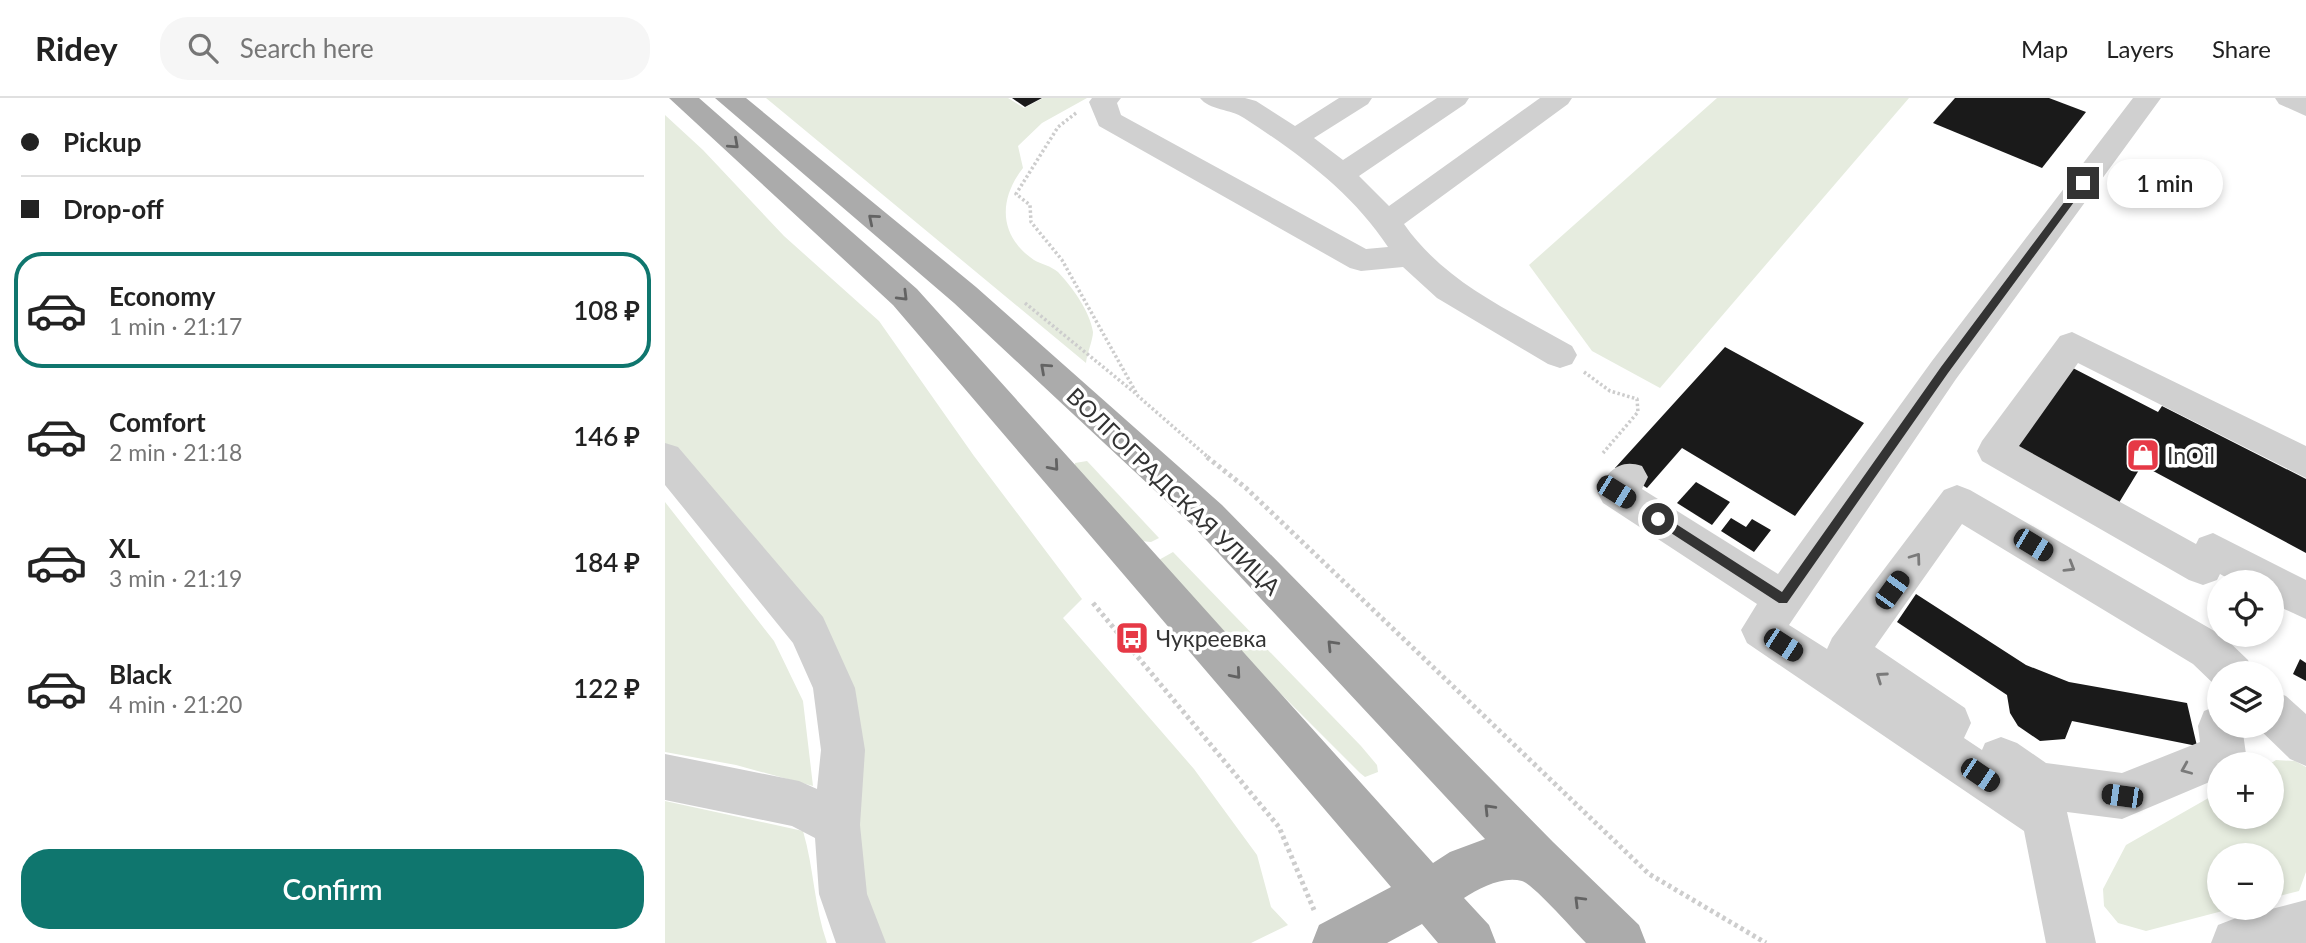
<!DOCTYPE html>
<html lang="en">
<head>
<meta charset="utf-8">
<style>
	body { margin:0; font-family:Lato,sans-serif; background:#f6f6f6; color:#222; height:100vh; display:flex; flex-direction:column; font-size:26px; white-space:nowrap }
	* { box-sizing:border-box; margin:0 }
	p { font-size:23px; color:#767676 }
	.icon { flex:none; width:38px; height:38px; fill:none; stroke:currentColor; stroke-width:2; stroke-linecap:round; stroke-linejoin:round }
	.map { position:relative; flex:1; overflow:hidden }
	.drawer { display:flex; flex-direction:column; background:#fff; width:665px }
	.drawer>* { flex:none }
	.guide { display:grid; align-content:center; height:154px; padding:0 21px; background:#fff }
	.tools { position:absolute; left:1542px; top:472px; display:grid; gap:14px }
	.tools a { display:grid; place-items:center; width:77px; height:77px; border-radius:50%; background:#fff; box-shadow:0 4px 10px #0003; font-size:35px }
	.end { position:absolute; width:32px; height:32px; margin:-16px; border:9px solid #333; background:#fff; box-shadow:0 0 0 4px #fff }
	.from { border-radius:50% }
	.bubble { position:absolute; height:49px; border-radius:24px; background:#fff; box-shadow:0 4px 10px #0003; font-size:23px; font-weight:600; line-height:49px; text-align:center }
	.car { position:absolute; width:21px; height:42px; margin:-21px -10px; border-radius:9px; box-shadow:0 0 5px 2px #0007; background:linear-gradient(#222 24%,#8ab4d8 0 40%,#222 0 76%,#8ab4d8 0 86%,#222 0) }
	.guide b { display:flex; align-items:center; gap:24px; height:66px; font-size:26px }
	.guide b+b { border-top:2px solid #e0e0e0 }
	.guide i { width:18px; height:18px; background:#222 }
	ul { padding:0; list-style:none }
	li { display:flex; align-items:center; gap:21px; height:116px; margin:0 14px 10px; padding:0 7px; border:4px solid transparent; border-radius:28px }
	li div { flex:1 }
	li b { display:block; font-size:26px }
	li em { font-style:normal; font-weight:600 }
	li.on { border-color:#0f766e }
	li>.icon { width:63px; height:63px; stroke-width:1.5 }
	.action { display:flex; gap:14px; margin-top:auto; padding:14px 21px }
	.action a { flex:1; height:80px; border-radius:28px; background:#0f766e; color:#fff; font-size:28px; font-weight:600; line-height:80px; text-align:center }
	header { display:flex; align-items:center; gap:42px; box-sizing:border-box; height:98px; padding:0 35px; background:#fff; border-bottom:2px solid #e0e0e0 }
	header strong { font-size:33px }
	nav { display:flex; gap:38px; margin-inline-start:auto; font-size:24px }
	.search { width:490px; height:63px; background:#f6f6f6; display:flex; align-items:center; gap:18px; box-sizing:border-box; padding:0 24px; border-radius:28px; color:#767676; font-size:26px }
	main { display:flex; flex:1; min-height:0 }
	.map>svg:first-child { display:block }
	.green { fill:#e6ecdf }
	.building { fill:#1a1a1a }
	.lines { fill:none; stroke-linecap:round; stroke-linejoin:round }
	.path-far1 { stroke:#cdcdcd; stroke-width:3.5; stroke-dasharray:2.5 2.5; stroke-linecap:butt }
	.path { stroke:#cdcdcd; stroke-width:5; stroke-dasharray:3.5 3.5; stroke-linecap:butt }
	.minor { fill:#d0d0d0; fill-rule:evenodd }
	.major { fill:#ababab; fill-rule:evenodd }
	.oneway { stroke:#636363 }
	.oneway2 { stroke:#7a7a7a }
	.route { fill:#333 }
	.labels { text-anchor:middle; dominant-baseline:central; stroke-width:7; stroke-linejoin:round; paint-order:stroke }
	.poi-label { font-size:23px; fill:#333; stroke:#fff; text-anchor:start }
	.street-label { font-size:23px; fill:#333; stroke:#fff }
</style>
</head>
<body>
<header>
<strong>Ridey</strong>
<div class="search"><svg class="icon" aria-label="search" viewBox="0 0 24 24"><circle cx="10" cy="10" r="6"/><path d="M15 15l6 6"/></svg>Search here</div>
<nav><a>Map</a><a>Layers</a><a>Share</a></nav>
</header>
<main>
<section class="drawer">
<div class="guide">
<b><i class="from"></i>Pickup</b>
<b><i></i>Drop-off</b>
</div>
<ul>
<li class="on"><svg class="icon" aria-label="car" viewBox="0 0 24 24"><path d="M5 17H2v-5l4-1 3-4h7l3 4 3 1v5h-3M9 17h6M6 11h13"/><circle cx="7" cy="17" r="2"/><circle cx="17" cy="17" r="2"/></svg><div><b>Economy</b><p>1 min · 21:17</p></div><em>108 ₽</em></li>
<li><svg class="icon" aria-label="car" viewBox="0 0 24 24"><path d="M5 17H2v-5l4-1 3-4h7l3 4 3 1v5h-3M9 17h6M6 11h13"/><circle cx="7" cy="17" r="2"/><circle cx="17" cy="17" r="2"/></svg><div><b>Comfort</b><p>2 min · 21:18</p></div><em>146 ₽</em></li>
<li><svg class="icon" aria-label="car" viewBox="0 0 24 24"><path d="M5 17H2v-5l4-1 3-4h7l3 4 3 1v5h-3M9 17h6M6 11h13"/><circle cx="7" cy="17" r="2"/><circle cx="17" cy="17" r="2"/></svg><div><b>XL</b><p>3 min · 21:19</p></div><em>184 ₽</em></li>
<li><svg class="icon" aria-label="car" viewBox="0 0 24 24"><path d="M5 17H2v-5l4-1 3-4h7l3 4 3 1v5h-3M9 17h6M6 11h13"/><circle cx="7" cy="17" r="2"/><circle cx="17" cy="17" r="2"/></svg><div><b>Black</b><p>4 min · 21:20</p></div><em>122 ₽</em></li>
</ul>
<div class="action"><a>Confirm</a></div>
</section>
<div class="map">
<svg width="1641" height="845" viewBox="0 0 1641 845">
	<rect width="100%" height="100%" fill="#fff"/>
	<!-- green -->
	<g class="green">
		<path d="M101 0H343L359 10 378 0H422L377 25 353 48 358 70C333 102 334 138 369 162 376 166 386 168 393 174 407 189 425 213 428 234 428 242 422 255 421 265Z"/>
		<polygon points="1052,0 1244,0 995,290 927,253 864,167"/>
		<polygon points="0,17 38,52 119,138 214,223 309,358 417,501 398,520 529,671 592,757 606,809 623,827 586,845 211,845 190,794 186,629 0,349"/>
		<polygon points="422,363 494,440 486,444 476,443 409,371 410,365"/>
		<polygon points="0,404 109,543 138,603 148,688 71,667 0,654"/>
		<polygon points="508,454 696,648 712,667 713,674 700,679 695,675 598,578 492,463"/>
		<polygon points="1611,662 1630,663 1641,669 1641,774 1634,793 1607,800 1606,758 1554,758 1554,810 1569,810 1481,833 1453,825 1439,808 1438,791 1461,747 1554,694 1554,719 1606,719 1606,667 1603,667"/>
		<path d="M0 703 138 733C149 770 149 809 162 845H0Z"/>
	</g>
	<!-- building -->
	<g class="building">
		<polygon points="347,0 377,0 360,9"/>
		<polygon points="1290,0 1384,0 1421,14 1377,70 1268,25"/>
		<polygon points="1060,249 1199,325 1130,418 1017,350 982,390 950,370"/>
		<polygon points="1404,268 1493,314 1497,308 1641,381 1641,455 1477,367 1452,408 1346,348"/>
		<polygon points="1031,384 1065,404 1047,427 1012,405"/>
		<polygon points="1066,420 1081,429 1087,421 1106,432 1089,454 1056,433"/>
		<polygon points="1251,496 1361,567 1404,584 1522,605 1532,648 1407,623 1400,641 1375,643 1353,628 1345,615 1342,597 1232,524"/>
		<polygon points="1635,561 1641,565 1641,583 1628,576"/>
	</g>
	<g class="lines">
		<!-- path-far1 -->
		<g class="path-far1">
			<polyline points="411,15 393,29 351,96 365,107 366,124 397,162 473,298 544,360"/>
			<polyline points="360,205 470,295"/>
			<polyline points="919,274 945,293 972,301 973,314 938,355"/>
		</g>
		<!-- path -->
		<g class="path">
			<polyline points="542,359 581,390 984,776 1101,845"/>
			<polyline points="428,505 614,729 649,812"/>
		</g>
		<!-- minor -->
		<g class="minor">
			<path d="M427 0H456L452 5 456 17 701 151 723 149C687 94 633 55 579 20 566 11 544 12 535 0H580L591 3 630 28 674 0H707L703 6 649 40 678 62 772 0H804L800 6 694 78 724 108 875 0H907L903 6 739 126C780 185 846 213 907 248L912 257 907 266 895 270 883 266 772 200 738 169 696 173 685 170 434 28 424 4Z"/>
			<path d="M1468 0H1496L1291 281 1124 527 1162 551 1167 540 1279 392 1292 387 1305 392 1558 538 1583 562 1589 576H1554L1553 590 1528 566 1297 426 1210 549 1300 610 1306 625 1299 640 1317 652 1320 645 1336 639 1352 645 1381 665 1457 675 1535 644 1533 628 1539 613 1554 607V628H1577L1581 656 1577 667H1554V680L1457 721 1402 714 1431 845H1381L1359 733 1082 545 1076 532 1092 506 938 405 932 394C942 374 954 360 977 368L983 379 977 391 1113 476 1267 263Z"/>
			<polygon points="1610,0 1641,0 1641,18 1614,6"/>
			<polygon points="1407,234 1641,348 1641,380 1413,265 1354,348 1531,446 1534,440 1548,435 1641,482 1641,521 1606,505 1606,485 1571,485 1555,476 1552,482 1538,487 1524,482 1317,363 1312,353 1317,343 1395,238"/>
			<polygon points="0,345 13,349 158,519 190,590 200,652 195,727 202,796 221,845 171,845 154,796 150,740 127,728 0,702 0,656 134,683 152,691 156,652 148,590 128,545 0,387"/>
			<polygon points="1606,592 1621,598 1641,616 1641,668 1625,661 1591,628 1606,628"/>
			<polygon points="1641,802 1641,845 1546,845 1553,827 1571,820"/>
		</g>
		<!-- major -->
		<path class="major" d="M4 0H34L252 191 768 765 785 754 820 741 529 429 289 205 50 0H81L311 189 557 407 888 744 974 827 981 845H921C910 834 868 786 857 783 837 778 815 790 799 800L824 827 831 845H773L757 826 722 845H647L654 827 726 789 228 207Z"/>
	</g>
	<!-- one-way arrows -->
	<defs><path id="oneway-chevron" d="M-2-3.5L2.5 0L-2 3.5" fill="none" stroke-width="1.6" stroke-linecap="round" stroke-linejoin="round" transform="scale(1.75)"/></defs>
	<g class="oneway">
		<use href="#oneway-chevron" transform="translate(69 46) rotate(42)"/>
		<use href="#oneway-chevron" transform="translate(208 121) rotate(-140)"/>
		<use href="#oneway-chevron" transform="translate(238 198) rotate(45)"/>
		<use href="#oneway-chevron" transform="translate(380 270) rotate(-138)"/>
		<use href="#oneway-chevron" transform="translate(389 368) rotate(49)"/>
		<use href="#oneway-chevron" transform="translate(667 547) rotate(-134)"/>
		<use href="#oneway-chevron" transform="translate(571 576) rotate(49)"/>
		<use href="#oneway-chevron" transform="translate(824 711) rotate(-134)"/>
		<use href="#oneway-chevron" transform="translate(914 803) rotate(-135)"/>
	</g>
	<g class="oneway2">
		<use href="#oneway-chevron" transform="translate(1251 460) rotate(-54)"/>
		<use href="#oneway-chevron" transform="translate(1405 469) rotate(31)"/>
		<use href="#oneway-chevron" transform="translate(1216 579) rotate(-145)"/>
		<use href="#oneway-chevron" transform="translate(1521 671) rotate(157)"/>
	</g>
	<!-- route -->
	<polygon class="route" points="1415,83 1423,85 1283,275 1122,505 1114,505 989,424 989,417 997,417 1117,494 1276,269"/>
	<!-- icons -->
	<defs>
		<symbol id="shop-square" viewBox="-11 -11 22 22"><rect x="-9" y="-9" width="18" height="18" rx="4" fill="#e63946" stroke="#fff"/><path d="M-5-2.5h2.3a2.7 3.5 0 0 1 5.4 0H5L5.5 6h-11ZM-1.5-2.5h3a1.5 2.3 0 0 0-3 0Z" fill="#fff"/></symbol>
		<symbol id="bus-square" viewBox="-11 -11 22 22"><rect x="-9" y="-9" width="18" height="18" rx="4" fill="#e63946" stroke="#fff"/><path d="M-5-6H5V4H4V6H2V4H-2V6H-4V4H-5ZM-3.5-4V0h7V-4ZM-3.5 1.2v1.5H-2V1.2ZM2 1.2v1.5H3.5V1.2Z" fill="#fff"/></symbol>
	</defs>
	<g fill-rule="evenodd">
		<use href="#shop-square" x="1459" y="338" width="38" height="38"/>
		<use href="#bus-square" x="448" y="521" width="38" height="38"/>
	</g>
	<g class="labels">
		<!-- poi labels -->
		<g class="poi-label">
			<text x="1502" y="357">InOil</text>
			<text x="491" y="540">Чукреевка</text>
		</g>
		<!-- street labels -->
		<g class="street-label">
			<text transform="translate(509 393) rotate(44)">ВОЛГОГРАДСКАЯ УЛИЦА</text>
		</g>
	</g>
</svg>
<div class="tools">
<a><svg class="icon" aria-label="locate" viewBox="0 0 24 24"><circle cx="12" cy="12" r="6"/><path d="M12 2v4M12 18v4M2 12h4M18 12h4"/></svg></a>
<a><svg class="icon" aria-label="layers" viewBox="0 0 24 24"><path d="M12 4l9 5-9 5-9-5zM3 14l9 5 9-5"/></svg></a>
<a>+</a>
<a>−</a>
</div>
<i class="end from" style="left:993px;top:421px"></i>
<i class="end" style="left:1418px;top:85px"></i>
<div class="bubble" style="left:1442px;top:61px;width:116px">1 min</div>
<i class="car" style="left:951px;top:394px;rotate:122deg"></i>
<i class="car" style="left:1368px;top:447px;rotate:121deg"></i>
<i class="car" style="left:1227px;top:492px;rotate:36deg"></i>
<i class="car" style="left:1118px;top:547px;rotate:123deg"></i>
<i class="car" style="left:1315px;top:677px;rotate:124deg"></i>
<i class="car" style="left:1457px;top:698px;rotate:278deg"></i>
</div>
</main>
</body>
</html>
